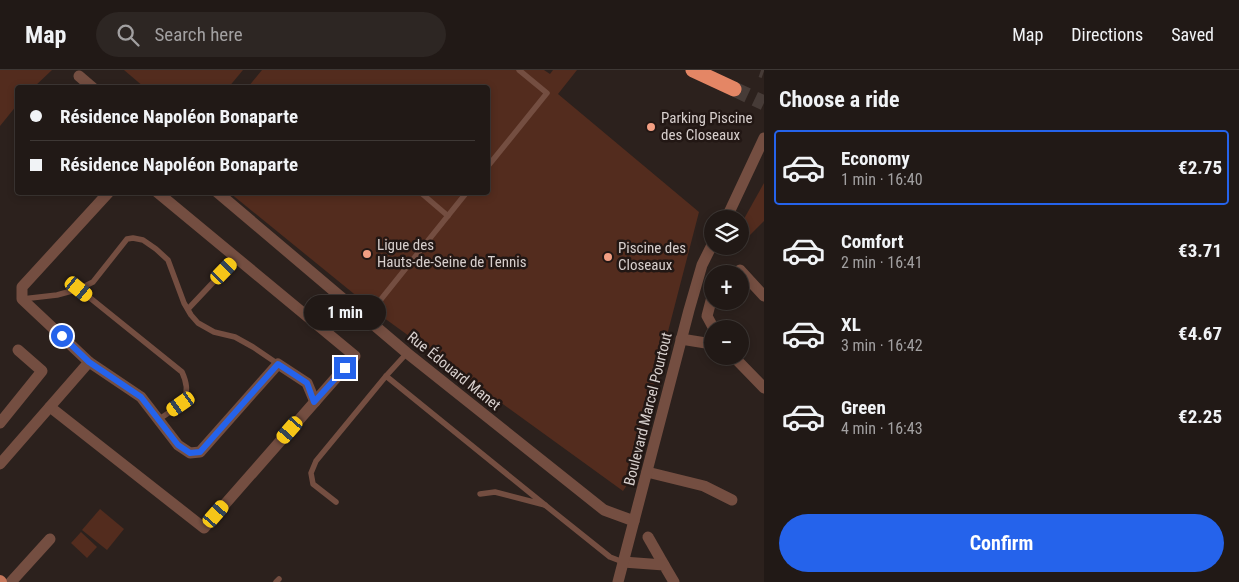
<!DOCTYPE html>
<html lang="en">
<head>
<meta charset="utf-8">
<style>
	body { margin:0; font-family:"Roboto Condensed",sans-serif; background:#2d2623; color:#f1f3f6; height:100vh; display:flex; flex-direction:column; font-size:19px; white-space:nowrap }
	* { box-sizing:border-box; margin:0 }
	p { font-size:16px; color:#a2a0a1 }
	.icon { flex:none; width:28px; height:28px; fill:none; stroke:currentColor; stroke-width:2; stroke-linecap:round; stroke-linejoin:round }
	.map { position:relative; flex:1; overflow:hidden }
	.drawer { display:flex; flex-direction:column; background:#211916; width:475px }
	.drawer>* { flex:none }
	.guide { position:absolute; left:15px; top:15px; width:475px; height:110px; border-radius:5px; box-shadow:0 2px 8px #0003,0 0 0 1px #3e3835; display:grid; align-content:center; height:110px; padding:0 15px; background:#211916 }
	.tools { position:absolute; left:704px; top:140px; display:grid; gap:10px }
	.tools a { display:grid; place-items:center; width:45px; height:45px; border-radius:50%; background:#211916; box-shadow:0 2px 8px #0003,0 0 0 1px #3e3835; font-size:25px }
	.end { position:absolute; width:22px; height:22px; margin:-11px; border:6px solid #2563eb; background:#fff; box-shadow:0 0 0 2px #fff }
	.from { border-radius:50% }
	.bubble { position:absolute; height:35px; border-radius:18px; background:#211916; box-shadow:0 2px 8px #0003,0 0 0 1px #3e3835; font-size:16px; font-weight:700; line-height:35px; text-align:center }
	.car { position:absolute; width:15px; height:30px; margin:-15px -8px; border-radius:6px; box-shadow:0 0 4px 1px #0007; background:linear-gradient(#f5c518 24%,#345 0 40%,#f5c518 0 76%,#345 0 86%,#f5c518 0) }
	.guide b { display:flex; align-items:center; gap:18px; height:48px; font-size:19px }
	.guide b+b { border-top:1px solid #3e3835 }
	.guide i { width:12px; height:12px; background:#f1f3f6 }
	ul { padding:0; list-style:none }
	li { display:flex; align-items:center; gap:15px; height:75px; margin:0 10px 8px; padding:0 5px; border:2px solid transparent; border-radius:5px }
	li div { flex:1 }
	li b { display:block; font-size:19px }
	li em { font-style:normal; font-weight:700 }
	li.on { border-color:#2563eb }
	li>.icon { width:45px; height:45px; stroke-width:1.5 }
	h2 { padding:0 15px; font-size:22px; line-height:60px }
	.primary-button { display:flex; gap:10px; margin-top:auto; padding:10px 15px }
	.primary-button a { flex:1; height:58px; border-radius:30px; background:#2563eb; color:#fff; font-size:20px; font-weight:700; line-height:58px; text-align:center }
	header { display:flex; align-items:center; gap:30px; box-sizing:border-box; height:70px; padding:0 25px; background:#211916; border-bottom:1px solid #3e3835 }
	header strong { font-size:24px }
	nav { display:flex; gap:28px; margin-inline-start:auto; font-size:18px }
	.search { width:350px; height:45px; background:#2d2623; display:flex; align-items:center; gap:12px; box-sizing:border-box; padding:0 18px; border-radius:28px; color:#a2a0a1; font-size:19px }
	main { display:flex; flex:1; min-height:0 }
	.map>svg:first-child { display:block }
	.green { fill:#532c1e }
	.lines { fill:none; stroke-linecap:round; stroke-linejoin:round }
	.highway-tunnel { stroke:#463b37; stroke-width:15; stroke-dasharray:15 8; stroke-linecap:butt }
	.lane { stroke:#744e41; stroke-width:5.5 }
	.street { stroke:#744e41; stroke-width:11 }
	.primary { stroke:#c4765b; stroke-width:12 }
	.highway { stroke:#e48665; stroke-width:15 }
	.route { stroke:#2563eb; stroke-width:6 }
	.poi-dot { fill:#f39f83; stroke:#221714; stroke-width:2 }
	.labels { text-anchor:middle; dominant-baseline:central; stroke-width:5; stroke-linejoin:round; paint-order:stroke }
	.poi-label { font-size:15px; fill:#d7cfcd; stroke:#221714; text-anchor:start }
	.street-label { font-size:15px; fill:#d7cfcd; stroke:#221714 }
</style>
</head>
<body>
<header>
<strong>Map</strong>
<div class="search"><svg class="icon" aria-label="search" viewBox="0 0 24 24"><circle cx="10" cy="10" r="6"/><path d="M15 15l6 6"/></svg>Search here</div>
<nav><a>Map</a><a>Directions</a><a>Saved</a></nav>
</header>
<main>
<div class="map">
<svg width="764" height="512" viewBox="0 0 764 512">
	<rect width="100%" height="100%" fill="#2c211d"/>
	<!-- green -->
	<g class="green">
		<polygon points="0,0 52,0 34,17 18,18 17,35 0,56"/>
		<polygon points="124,0 243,0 228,18 144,17"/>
		<polygon points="262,0 544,0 550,4 553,0 577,0 558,24 699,142 629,412 623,421 380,245 230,123 488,122 488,18 248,17"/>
		<polygon points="764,113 764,151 740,175 740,156"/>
		<polygon points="100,439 124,459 107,480 82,460"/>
		<polygon points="81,462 97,477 87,488 71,473"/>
	</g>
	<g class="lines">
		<!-- highway-tunnel -->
		<g class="highway-tunnel">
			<polyline points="761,0 764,1"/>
			<polyline points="734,19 764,33"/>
		</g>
		<!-- lane -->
		<g class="lane">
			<polyline points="488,96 547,23 519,0"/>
			<polyline points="420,122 448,146"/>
			<path d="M79 219 182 302C195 330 178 336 158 350"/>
			<polyline points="22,229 57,225 79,219 93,212 127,169 133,168 143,170 156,179 168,190 184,233 191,245 198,253 214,262 235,267 253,277 278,294"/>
			<polyline points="188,239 236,188"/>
			<polyline points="366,248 467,122"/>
			<polyline points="386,306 407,283"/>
			<polyline points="336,432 313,414 311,403 316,391 386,306 545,435 495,422 480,424"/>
			<polyline points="545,435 610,487 623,492"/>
			<polyline points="276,512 279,509"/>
		</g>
		<!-- street -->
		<g class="street">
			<polyline points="79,6 93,18"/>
			<polyline points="217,122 407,283 604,440 634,451"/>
			<polyline points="726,149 764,68"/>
			<polyline points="736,204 740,200 764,226"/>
			<polyline points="712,227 707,246 714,259"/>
			<polyline points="681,269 712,274"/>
			<polyline points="733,286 764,318"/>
			<polyline points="89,292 141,327 178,375 190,383 200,382 278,294 307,313 315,332"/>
			<polyline points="50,337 204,458 355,286 157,122"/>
			<polyline points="0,353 42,301 18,280"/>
			<polyline points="0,394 89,292 22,229 22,217 109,122"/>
			<polyline points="647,402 704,416 732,430"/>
			<polyline points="648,467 664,495"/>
			<polyline points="623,492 664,495 674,512"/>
			<polyline points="11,512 50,469"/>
			<polyline points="618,512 689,240 702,195 712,175"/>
		</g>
		<!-- primary -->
		<polyline class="primary" points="0,511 1,512"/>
		<!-- highway -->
		<polyline class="highway" points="693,0 734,19"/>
	</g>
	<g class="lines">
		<!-- route -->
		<polyline class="route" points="62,266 89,292 141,327 178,375 190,383 200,382 278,294 307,313 314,332 345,298"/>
	</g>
	<!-- markers -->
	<g class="poi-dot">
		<circle cx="651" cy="57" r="5"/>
		<circle cx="367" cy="184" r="5"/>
		<circle cx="608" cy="187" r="5"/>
	</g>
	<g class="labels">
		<!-- poi labels -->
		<g class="poi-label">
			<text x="661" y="48">Parking Piscine<tspan x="661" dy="17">des Closeaux</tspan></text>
			<text x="377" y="175">Ligue des<tspan x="377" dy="17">Hauts-de-Seine de Tennis</tspan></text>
			<text x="618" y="178">Piscine des<tspan x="618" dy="17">Closeaux</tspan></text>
		</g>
		<!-- street labels -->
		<g class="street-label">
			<text transform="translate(454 301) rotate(39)">Rue Édouard Manet</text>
			<text transform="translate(648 339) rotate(-76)">Boulevard Marcel Pourtout</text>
		</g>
	</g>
</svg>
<div class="tools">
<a><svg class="icon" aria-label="layers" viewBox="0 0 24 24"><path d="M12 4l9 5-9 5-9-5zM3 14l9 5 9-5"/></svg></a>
<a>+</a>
<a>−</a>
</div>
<i class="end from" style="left:62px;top:266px"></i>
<i class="end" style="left:345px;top:298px"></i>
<div class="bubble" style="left:304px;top:225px;width:82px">1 min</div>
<i class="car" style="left:224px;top:201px;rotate:44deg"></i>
<i class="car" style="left:79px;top:219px;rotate:129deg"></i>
<i class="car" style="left:181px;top:334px;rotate:235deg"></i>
<i class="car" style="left:290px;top:360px;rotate:221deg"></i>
<i class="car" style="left:216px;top:444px;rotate:41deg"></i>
<div class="guide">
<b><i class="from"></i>Résidence Napoléon Bonaparte</b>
<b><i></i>Résidence Napoléon Bonaparte</b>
</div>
</div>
<section class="drawer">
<h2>Choose a ride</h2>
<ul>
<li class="on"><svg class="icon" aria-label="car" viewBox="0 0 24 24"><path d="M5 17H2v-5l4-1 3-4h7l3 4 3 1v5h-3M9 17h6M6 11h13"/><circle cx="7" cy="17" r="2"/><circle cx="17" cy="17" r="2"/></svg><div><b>Economy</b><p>1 min · 16:40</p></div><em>€2.75</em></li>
<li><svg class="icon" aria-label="car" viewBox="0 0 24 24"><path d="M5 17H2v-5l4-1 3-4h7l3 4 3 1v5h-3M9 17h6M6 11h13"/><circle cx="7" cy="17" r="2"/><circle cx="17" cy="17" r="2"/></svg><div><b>Comfort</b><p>2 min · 16:41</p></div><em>€3.71</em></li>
<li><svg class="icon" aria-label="car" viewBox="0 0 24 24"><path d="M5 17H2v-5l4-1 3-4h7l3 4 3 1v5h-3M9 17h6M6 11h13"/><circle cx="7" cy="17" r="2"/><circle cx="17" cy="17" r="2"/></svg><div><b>XL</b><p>3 min · 16:42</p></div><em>€4.67</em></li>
<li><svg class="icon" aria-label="car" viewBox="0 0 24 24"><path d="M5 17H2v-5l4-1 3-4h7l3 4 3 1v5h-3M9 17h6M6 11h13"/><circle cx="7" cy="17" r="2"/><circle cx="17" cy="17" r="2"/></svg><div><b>Green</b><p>4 min · 16:43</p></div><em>€2.25</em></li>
</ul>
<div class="primary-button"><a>Confirm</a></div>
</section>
</main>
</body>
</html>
